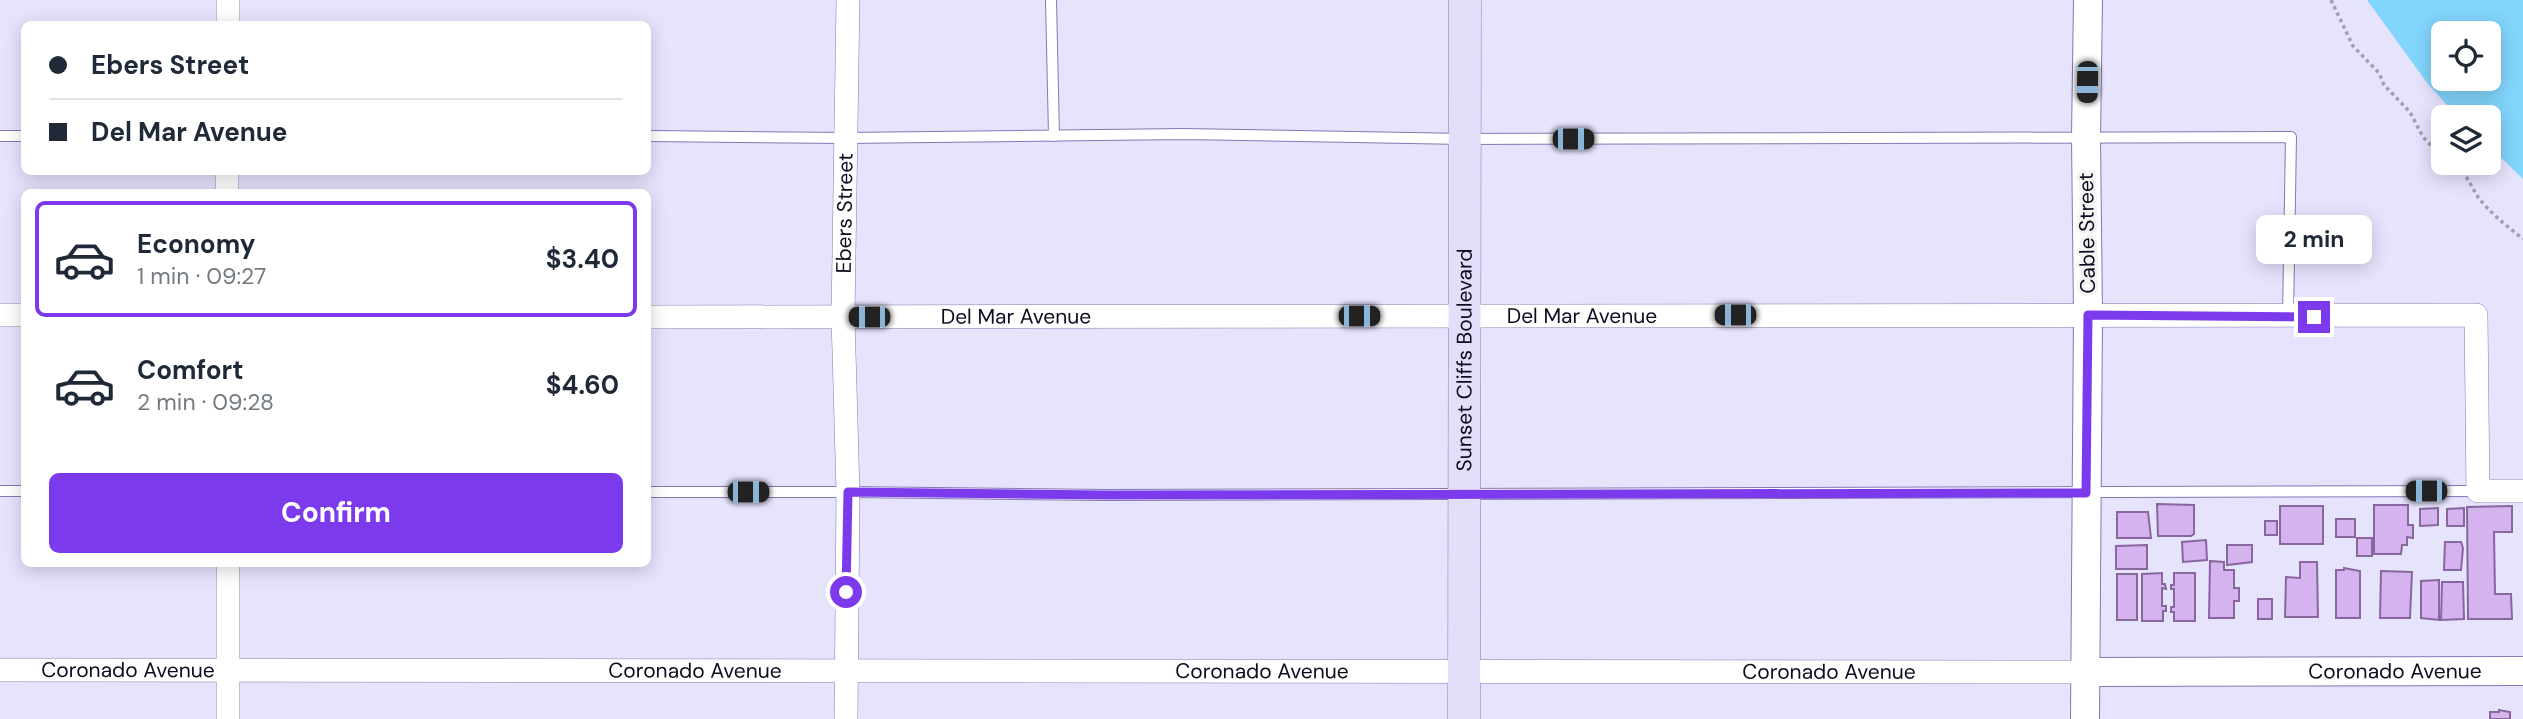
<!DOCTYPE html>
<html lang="en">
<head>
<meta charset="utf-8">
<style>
	body { margin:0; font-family:"DM Sans",sans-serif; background:#f2f2f3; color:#1f2937; height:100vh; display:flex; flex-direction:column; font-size:26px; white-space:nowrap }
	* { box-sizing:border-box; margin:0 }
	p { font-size:23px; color:#747a83 }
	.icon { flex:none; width:38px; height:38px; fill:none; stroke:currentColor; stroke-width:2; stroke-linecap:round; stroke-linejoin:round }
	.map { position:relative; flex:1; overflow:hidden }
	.details { position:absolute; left:21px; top:189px; width:630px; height:378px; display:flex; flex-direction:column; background:#fff; border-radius:10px; box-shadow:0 4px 18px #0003 }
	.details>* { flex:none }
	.banner { position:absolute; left:21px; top:21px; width:630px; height:154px; border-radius:10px; box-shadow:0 4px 18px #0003; display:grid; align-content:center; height:154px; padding:0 28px; background:#fff }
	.fabs { position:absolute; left:2431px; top:21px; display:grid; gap:14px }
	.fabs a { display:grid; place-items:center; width:70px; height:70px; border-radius:10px; background:#fff; box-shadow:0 4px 18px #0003; font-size:35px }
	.end { position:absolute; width:32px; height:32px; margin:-16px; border:9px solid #7c3aed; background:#fff; box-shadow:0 0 0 4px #fff }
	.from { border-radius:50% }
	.bubble { position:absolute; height:49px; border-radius:10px; background:#fff; box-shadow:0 4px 18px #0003; font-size:23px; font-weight:700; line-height:49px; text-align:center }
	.car { position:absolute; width:21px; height:42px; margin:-21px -10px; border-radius:9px; box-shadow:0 0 5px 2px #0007; background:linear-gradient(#222 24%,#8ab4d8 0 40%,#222 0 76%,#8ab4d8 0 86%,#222 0) }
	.banner b { display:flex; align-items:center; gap:24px; height:66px; font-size:26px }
	.banner b+b { border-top:2px solid #e0e1e3 }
	.banner i { width:18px; height:18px; background:#1f2937 }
	ul { padding:12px 0 0; list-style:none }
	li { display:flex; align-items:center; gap:21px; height:116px; margin:0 14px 10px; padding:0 14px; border:4px solid transparent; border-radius:10px }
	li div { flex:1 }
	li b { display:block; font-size:26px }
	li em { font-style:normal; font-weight:700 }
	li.selected { border-color:#7c3aed }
	li>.icon { width:63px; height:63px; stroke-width:1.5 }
	.cta { display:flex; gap:14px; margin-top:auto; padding:14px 28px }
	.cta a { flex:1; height:80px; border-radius:10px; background:#7c3aed; color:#fff; font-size:28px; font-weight:700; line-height:80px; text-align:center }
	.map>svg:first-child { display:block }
	.water { fill:#82d5fd; fill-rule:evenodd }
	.building { fill:#d5b3ee; stroke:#87679d; stroke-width:2 }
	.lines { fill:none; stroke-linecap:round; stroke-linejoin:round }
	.service-casing { stroke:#8279b4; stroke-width:12 }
	.minor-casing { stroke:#8279b4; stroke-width:24 }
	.tertiary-casing { stroke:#8279b4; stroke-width:30 }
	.secondary-casing { stroke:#8279b4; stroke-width:33 }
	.path { stroke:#a19eb6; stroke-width:3.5; stroke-dasharray:3.5 3.5; stroke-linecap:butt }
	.service { stroke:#fff; stroke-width:10 }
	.minor { stroke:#fff; stroke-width:23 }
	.tertiary { stroke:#fff; stroke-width:28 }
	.secondary { stroke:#e3defa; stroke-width:32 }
	.route { stroke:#7c3aed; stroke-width:9 }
	.labels { text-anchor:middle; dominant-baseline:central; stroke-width:7; stroke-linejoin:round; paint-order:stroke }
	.street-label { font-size:21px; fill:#0f0a20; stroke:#f4f4f4 }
</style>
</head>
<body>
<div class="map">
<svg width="2523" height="719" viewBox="0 0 2523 719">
	<rect width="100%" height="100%" fill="#e6e3fd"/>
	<!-- water -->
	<path class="water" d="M2367 0H2523V179L2489 146 2488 117H2458L2428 84ZM2443 33H2488V79H2443Z"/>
	<!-- building -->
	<g class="building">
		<polygon points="2157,504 2194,505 2194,534 2191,536 2158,536"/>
		<polygon points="2374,505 2408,505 2408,525 2413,525 2413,538 2407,537 2407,545 2402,545 2401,554 2374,554"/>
		<rect x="2280" y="506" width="43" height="38"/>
		<polygon points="2512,506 2512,532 2494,532 2495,594 2511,594 2512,619 2468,619 2467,507"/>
		<polygon points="2438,508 2438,525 2420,526 2420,509"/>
		<polygon points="2464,508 2464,526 2447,526 2447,509"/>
		<polygon points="2117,512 2148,512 2151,538 2117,538"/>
		<rect x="2336" y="519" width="19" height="18"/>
		<rect x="2265" y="521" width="12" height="14"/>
		<rect x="2357" y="538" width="15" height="18"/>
		<polygon points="2206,540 2207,560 2183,562 2182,542"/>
		<polygon points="2445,542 2461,542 2463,548 2461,570 2444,570"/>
		<polygon points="2147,545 2147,569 2116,569 2116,546"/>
		<polygon points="2227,545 2252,545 2252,562 2227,565"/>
		<polygon points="2210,561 2224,562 2224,570 2234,570 2234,588 2239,588 2239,601 2234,601 2234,618 2209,618"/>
		<polygon points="2300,562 2317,562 2318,617 2285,617 2286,577 2300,578"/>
		<polygon points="2344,568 2360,571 2360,618 2336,618 2336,570 2344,570"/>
		<polygon points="2381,571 2412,572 2410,618 2380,618"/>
		<polygon points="2162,573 2162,584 2165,584 2166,589 2162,588 2162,606 2166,606 2166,611 2163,611 2163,621 2142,621 2142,574"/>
		<polygon points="2174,573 2195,573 2195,621 2174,621 2174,612 2171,612 2171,607 2174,607 2174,589 2171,589 2171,585 2174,585"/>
		<rect x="2117" y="574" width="20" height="46"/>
		<polygon points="2439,580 2439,620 2421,618 2421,581"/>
		<polygon points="2442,582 2463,582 2464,619 2441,620"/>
		<rect x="2258" y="599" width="14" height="20"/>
		<polygon points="2499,710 2510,712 2510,719 2490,719 2490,712 2499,712"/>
	</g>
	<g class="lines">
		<defs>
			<g id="service">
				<polyline points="1051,0 1054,136"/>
				<polyline points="0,136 24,136"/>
				<polyline points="648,136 846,138 1184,134 1465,139 2291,137 2288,317"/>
				<polyline points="0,491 24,491"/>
				<polyline points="648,492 848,492 1106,495 2478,491"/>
			</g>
			<g id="minor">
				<polyline points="228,24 228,0"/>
				<polyline points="227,192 227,172"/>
				<polyline points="0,315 24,315"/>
				<path id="s1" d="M648 317 2476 315 2478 491H2523"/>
				<polyline points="228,564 228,719"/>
				<path id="s2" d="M0 670 2085 672"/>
				<path id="s3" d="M846 719 848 492 843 317 848 0"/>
			</g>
			<g id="tertiary">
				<path id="s4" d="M2085 672 2523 671"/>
				<polyline points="2085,719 2088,315 2086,137 2088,0"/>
			</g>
			<g id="secondary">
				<path id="s5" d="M1464 719 1465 0"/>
			</g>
		</defs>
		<!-- service casing -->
		<use href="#service" class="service-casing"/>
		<!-- minor casing -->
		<use href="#minor" class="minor-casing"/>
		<!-- tertiary casing -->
		<use href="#tertiary" class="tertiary-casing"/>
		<!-- secondary casing -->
		<use href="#secondary" class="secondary-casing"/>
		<!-- path -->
		<g class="path">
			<polyline points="2331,0 2353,46 2379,73 2384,85 2410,112 2423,137 2443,158"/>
			<path d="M2451 163C2466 171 2469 183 2478 197 2489 212 2508 227 2523 239"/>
		</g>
		<!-- service -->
		<use href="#service" class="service"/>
		<!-- minor -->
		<use href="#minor" class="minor"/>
		<!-- tertiary -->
		<use href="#tertiary" class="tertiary"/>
		<!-- secondary -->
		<use href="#secondary" class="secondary"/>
	</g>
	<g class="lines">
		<!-- route -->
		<polyline class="route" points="846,592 848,492 1106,495 2086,493 2088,315 2314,317"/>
	</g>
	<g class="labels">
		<!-- street labels -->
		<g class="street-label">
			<text stroke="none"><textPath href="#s3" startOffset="506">Ebers Street</textPath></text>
			<text transform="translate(2087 233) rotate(-91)">Cable Street</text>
			<text stroke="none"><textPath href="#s1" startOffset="934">Del Mar Avenue</textPath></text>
			<text stroke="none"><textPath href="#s1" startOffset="368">Del Mar Avenue</textPath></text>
			<text stroke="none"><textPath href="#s5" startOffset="359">Sunset Cliffs Boulevard</textPath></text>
			<text stroke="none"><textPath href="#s2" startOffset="128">Coronado Avenue</textPath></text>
			<text stroke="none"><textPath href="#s2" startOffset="695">Coronado Avenue</textPath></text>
			<text stroke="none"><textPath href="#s2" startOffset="1262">Coronado Avenue</textPath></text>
			<text stroke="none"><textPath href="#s2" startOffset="1829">Coronado Avenue</textPath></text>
			<text stroke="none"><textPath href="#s4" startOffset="310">Coronado Avenue</textPath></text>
		</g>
	</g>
</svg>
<div class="fabs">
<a><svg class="icon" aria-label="locate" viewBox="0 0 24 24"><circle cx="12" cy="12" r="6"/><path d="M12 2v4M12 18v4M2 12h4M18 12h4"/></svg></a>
<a><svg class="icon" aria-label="layers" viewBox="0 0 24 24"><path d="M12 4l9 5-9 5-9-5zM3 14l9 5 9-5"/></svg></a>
</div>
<i class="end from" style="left:846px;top:592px"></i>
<i class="end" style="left:2314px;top:317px"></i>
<div class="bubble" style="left:2256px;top:215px;width:116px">2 min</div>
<i class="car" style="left:2087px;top:82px;rotate:181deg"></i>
<i class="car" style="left:1573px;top:139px;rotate:90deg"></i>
<i class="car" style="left:1735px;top:315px;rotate:270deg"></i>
<i class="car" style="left:1359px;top:316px;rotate:90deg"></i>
<i class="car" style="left:869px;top:317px;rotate:270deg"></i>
<i class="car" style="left:2426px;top:491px;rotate:270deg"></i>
<i class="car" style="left:748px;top:492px;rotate:90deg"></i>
<div class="banner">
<b><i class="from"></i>Ebers Street</b>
<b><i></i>Del Mar Avenue</b>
</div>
<section class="details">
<ul>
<li class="selected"><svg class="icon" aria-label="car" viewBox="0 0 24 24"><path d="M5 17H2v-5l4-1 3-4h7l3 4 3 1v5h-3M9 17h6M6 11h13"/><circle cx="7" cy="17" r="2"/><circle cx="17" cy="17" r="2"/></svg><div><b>Economy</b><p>1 min · 09:27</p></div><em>$3.40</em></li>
<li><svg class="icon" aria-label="car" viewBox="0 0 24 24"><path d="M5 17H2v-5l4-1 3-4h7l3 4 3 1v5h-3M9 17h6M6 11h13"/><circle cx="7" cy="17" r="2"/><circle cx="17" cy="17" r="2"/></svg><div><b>Comfort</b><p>2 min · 09:28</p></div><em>$4.60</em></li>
</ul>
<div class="cta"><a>Confirm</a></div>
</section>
</div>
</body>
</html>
